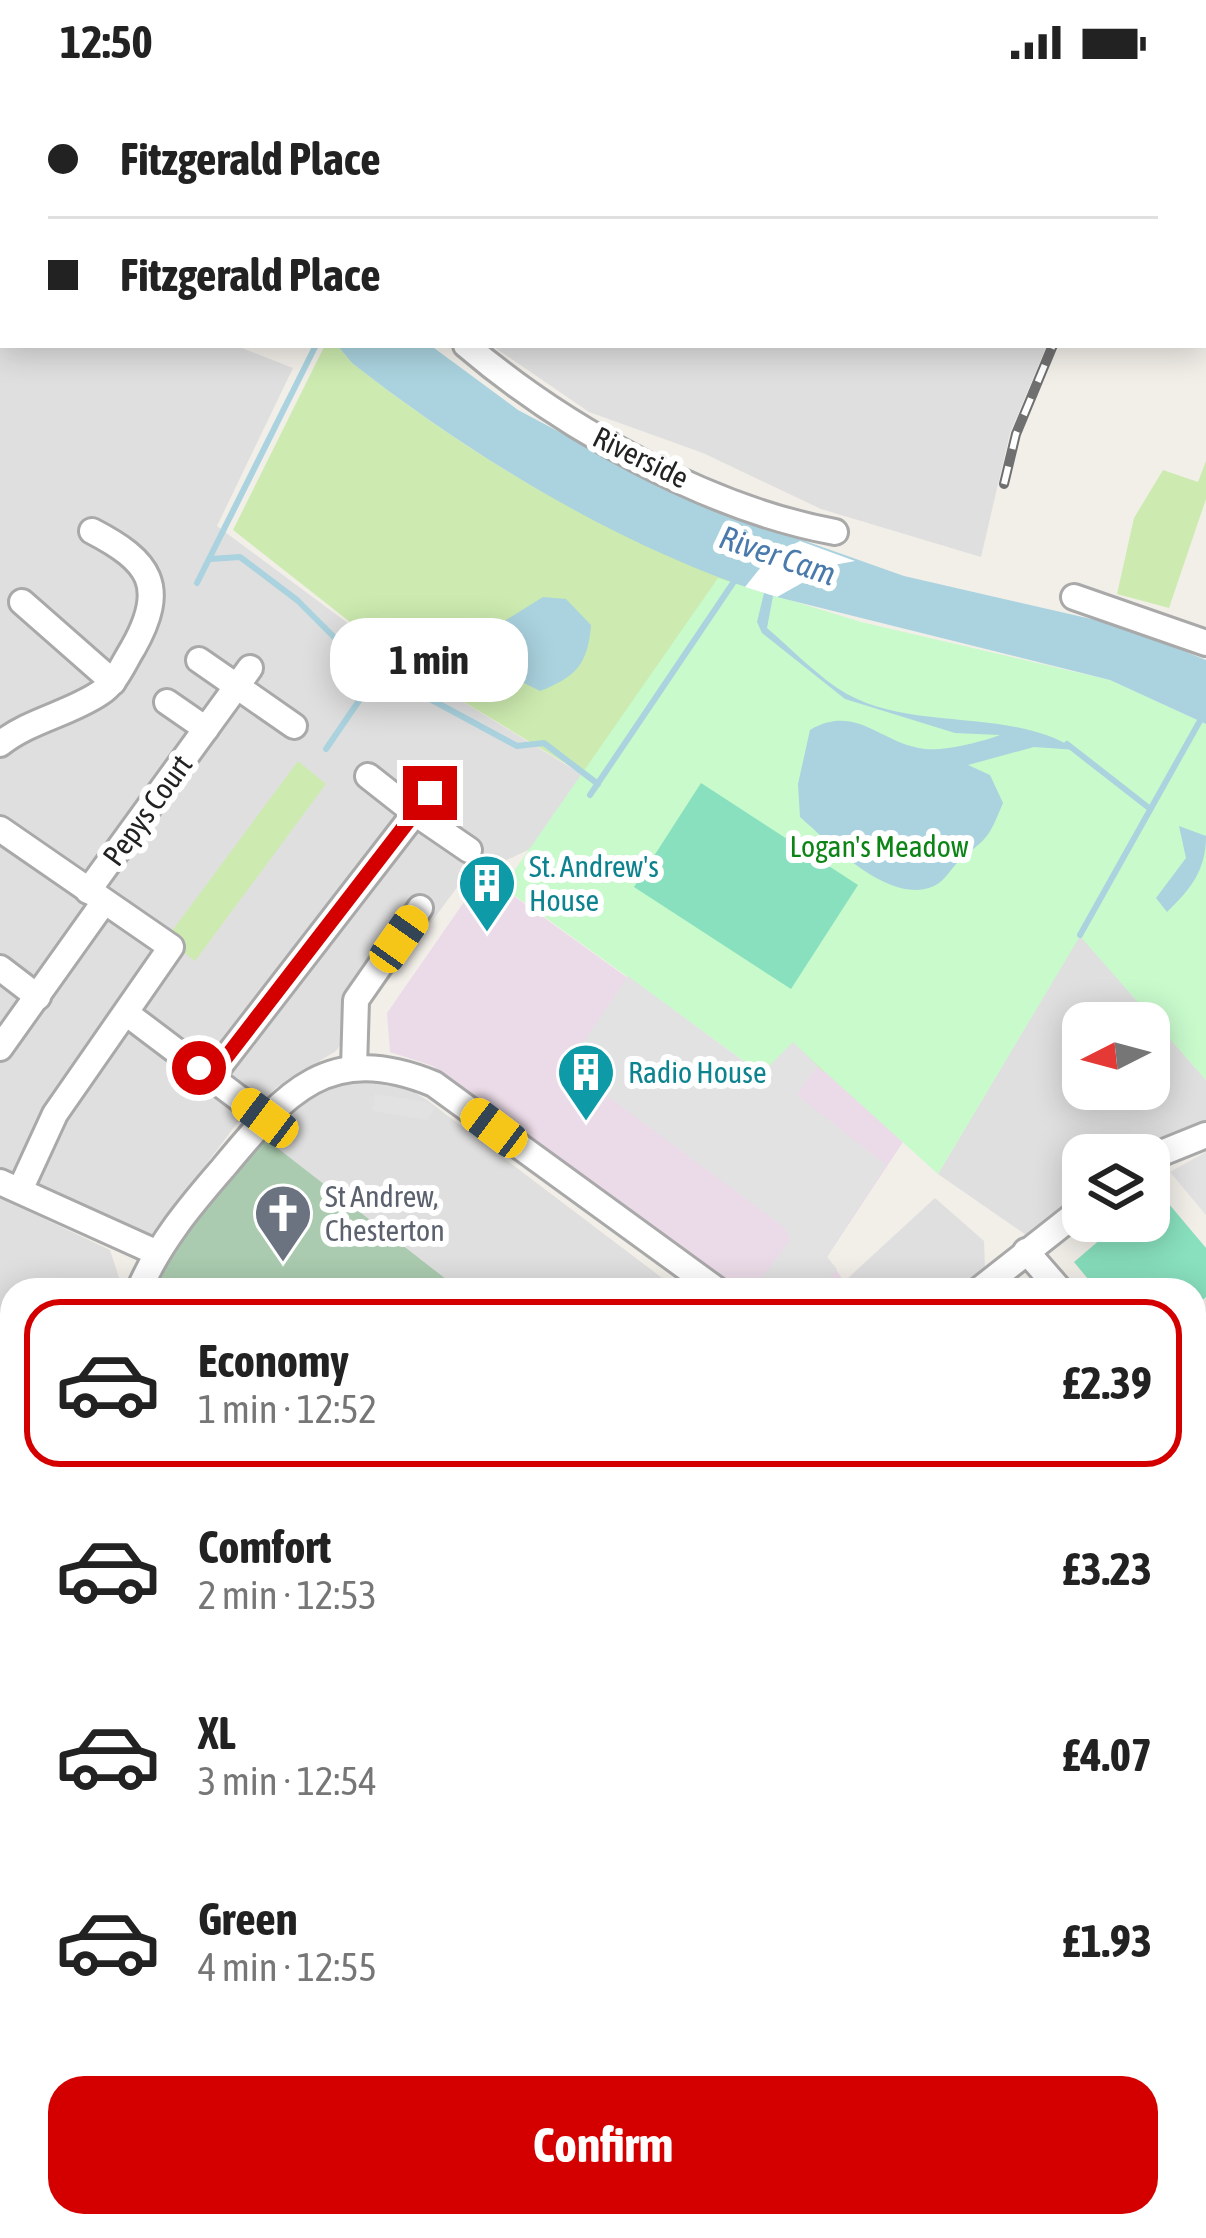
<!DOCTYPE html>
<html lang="en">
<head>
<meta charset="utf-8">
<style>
	body { margin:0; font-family:"Asap Condensed",sans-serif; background:#f2f2f2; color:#222; height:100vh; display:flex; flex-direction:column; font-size:45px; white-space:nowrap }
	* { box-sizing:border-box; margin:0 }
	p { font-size:39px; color:#767676 }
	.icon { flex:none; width:66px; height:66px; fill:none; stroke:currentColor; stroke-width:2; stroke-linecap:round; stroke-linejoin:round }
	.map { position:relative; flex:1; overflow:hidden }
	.details { position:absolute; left:0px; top:1194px; width:1206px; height:960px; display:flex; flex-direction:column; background:#fff; border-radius:36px 36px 0 0; box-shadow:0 6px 30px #0003 }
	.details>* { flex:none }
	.guide { position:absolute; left:0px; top:0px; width:1206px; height:264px; box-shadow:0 6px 30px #0003; display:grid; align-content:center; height:264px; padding:0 48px; background:#fff }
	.needle { width:78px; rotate:264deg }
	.tools { position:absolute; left:1062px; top:918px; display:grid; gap:24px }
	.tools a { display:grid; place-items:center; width:108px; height:108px; border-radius:24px; background:#fff; box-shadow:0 6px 30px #0003; font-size:60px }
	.end { position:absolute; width:54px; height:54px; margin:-27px; border:15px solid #d40000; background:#fff; box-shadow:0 0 0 6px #fff }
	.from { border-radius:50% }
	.bubble { position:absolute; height:84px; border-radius:36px; background:#fff; box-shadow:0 6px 30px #0003; font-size:39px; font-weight:700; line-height:84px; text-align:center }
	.car { position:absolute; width:36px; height:72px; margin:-36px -18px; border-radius:15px; box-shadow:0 0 9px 3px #0007; background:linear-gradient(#f5c518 24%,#345 0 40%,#f5c518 0 76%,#345 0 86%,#f5c518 0) }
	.guide b { display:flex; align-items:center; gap:42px; height:114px; font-size:45px }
	.guide b+b { border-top:3px solid #e0e0e0 }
	.guide i { width:30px; height:30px; background:#222 }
	ul { padding:21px 0 0; list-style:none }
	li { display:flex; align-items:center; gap:36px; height:168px; margin:0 24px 18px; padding:0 24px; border:6px solid transparent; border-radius:36px }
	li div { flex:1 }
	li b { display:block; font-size:45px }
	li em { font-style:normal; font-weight:700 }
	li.active { border-color:#d40000 }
	li>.icon { width:108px; height:108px; stroke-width:1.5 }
	.action { display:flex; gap:24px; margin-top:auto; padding:24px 48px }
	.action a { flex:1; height:138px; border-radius:36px; background:#d40000; color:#fff; font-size:48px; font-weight:700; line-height:138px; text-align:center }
	.status { display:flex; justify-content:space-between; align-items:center; height:84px; padding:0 60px; background:#fff; direction:ltr }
	.status svg { height:33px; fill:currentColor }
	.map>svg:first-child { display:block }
	.residential { fill:#e0dfdf; fill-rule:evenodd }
	.industrial { fill:#ebdbe8 }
	.construction { fill:#c7c7b4 }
	.grass { fill:#cdebb0 }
	.cemetery { fill:#aacbaf }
	.park { fill:#c8facc }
	.pitch { fill:#88e0be }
	.parking { fill:#e2e2e2 }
	.water { fill:#aad3df }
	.pier { fill:#fff }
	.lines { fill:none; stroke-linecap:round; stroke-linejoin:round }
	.stream { stroke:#aad3df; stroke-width:6 }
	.minor-casing { stroke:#a9a9a9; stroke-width:30 }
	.primary-casing { stroke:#a06b00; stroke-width:42 }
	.minor { stroke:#fff; stroke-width:24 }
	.primary { stroke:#fcd6a4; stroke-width:36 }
	.rail-casing { stroke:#707070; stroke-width:10 }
	.rail { stroke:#fff; stroke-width:6; stroke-dasharray:18; stroke-linecap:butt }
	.route { stroke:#d40000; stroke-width:15 }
	.labels { text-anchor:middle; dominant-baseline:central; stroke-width:12; stroke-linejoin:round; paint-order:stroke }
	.street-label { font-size:30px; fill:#222; stroke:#fff }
	.park-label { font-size:30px; fill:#0c8416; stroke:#fff }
	.culture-label { font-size:30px; fill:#0d838f; stroke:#fff; text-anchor:start }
	.worship-label { font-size:30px; fill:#5b616d; stroke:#fff; text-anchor:start }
	.water-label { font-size:33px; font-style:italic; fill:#4a7aab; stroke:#fff }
</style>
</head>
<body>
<div class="status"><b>12:50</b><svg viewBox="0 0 49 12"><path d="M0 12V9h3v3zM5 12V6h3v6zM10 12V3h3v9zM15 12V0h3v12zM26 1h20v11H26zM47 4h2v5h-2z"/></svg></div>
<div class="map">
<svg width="1206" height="2154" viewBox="0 0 1206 2154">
	<rect width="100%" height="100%" fill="#f2efe9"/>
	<!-- residential -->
	<g class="residential">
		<polygon points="0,170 3,261 234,261 293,284 217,442 411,586 583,691 530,765 461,798 336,967 277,1003 238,1038 152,1152 0,1083"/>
		<polygon points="491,261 1047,261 1010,349 981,473 821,425 703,369 589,328"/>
		<path d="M1080 851 1206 996V1044L1146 1071H1083V1110L1029 1153 938 1090ZM1083 939H1149V1005H1083Z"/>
		<polygon points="359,990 402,1001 427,1016 678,1206 161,1206 267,1040 309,1007"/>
		<polygon points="0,1114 110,1166 122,1203 12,1206 12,1385 0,1403"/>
		<polygon points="935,1114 984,1157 985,1186 961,1206 835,1206"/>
		<polygon points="1194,1379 1206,1393 1206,1661 1194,1653"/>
		<polygon points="12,1436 12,1818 0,1797 0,1455"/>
		<polygon points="1194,1788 1206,1789 1206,2154 1040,2154 1040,2142 1194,2142"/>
		<polygon points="0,1865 12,1884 12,2134 0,2134"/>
		<polygon points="153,2142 329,2142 334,2154 158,2154"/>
		<polygon points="350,2142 703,2142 703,2154 354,2154"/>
		<polygon points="742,2142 1004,2142 1003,2154 741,2154"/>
	</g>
	<!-- industrial -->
	<g class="industrial">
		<polygon points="885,0 1206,0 1203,215 1203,3"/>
		<polygon points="493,797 761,990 793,958 905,1055 827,1173 844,1197 835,1206 736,1206 686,1175 433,982 390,968 387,929 473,805"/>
	</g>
	<!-- construction -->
	<polygon class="construction" points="471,2142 606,2142 604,2154 479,2154"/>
	<!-- grass -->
	<g class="grass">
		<polygon points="0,0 448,0 452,3 3,3 0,77"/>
		<path d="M325 261H337L352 279C479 379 627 465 782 514L824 988 793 959 628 892 503 803 583 690 411 586 233 446Z"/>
		<polygon points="1206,377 1206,415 1169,524 1117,510 1134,434 1163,386 1198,398"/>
		<polygon points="298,677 326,700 195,877 166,855"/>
	</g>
	<!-- cemetery -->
	<polygon class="cemetery" points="264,1058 271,1059 460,1206 148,1206 164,1171"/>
	<!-- park -->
	<polygon class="park" points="718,494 861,538 1110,596 1206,640 1206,996 1080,852 938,1090 793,959 762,990 503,803"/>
	<!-- pitch -->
	<g class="pitch">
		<polygon points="701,699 858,801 791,905 634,803"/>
		<polygon points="1158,1107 1206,1164 1206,1213 1194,1223 1194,1206 1097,1206 1074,1178 1122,1137 1149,1137 1149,1114"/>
	</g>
	<!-- parking -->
	<g class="parking">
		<polygon points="628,892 761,990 793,958 818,982 797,1011 886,1081 827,1173 837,1185 822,1206 768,1206 758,1199 790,1156 785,1144 567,982"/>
		<polygon points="375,1010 427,1018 435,1024 427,1036 372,1027"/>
		<polygon points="1206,1068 1206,1131 1170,1088"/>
	</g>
	<!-- water -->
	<g class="water">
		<path d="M337 261H430L518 326 686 415 904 492 1122 542 1206 576V640L1110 596 773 512 767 544C792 565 819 594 847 610 916 648 1010 623 1077 666L1034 663 968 681 990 691 1003 719C988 755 989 752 960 776 951 784 945 797 934 802 890 822 831 760 800 733L798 700 810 646C857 619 880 660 925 665 946 667 981 658 1000 651L955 649 845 615 762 549 757 538 764 509C622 464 469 371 352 279Z"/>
		<path d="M543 513 566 515 591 541C588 580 576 593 540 607L518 596 501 539Z"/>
		<path d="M1179 742 1206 752C1206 786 1191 805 1167 828L1156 814 1186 774Z"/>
	</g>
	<!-- pier -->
	<polygon class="pier" points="800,457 855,477 834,481 777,513 745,503 769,473"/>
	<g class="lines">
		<!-- stream -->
		<g class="stream">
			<polyline points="210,475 240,473 297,516 356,575 517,662 544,659 598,700"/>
			<polyline points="197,499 316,261"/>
			<polyline points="1067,660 1149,724"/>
			<polyline points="326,665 378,589"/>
			<polyline points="590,711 733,499"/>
			<polyline points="1080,851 1206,626"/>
		</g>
		<defs>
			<g id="minor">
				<polyline points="1038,0 1044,3"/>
				<polyline points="664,3 667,0"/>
				<polyline points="1000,3 1002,0"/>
				<polyline points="1203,91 1206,93"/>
				<path d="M466 261C563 344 709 425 835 448"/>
				<polyline points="1074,513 1206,559"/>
				<polyline points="22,518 113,598"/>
				<polyline points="199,576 294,642"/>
				<polyline points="167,618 206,645"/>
				<path d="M0 660C30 636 69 630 100 609 116 599 123 580 133 564 168 502 150 477 92 447"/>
				<polyline points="368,692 415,729 430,709"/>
				<polyline points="0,745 171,863 55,1030 20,1106"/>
				<polyline points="88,807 250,584"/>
				<polyline points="0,884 38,913"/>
				<polyline points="126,929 265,1034"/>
				<polyline points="0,964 104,818"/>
				<polyline points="354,984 356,916 420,824"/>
				<polyline points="211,993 415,729 469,766"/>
				<polyline points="1149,1074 1206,1051"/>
				<polyline points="0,1098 155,1168"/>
				<polyline points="1026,1167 1060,1206"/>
				<path d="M139 1206C159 1159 190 1122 223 1084 286 1008 329 957 434 1000L717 1206"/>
				<polyline points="979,1206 1083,1124"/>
				<polyline points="1194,1359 1206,1372"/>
				<polyline points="0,1438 12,1419"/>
				<polyline points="1194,1683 1206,1699"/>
				<polyline points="0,1819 12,1841"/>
				<polyline points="0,1915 12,1908"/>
				<polyline points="0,2009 12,2004"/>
				<polyline points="726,2154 726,2142"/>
				<polyline points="1020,2154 1020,2142"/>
			</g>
			<g id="primary">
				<polyline points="1194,1727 1206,1726"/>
				<polyline points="1194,1761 1206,1761"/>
				<polyline points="0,2145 46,2154"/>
				<polyline points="107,2154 114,2142"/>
			</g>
		</defs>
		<!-- minor casing -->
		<use href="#minor" class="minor-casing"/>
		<!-- primary casing -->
		<use href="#primary" class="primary-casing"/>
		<!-- minor -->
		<use href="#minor" class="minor"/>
		<!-- primary -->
		<use href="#primary" class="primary"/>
		<defs>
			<polyline id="rail" points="1004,400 1016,350 1053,261"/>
		</defs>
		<!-- rail casing -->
		<use href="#rail" class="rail-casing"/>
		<!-- rail -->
		<use href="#rail" class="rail"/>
	</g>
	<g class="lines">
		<!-- route -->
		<polyline class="route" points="199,984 211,993 430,709"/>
	</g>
	<!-- icons -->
	<defs>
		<symbol id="building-pin" viewBox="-11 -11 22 30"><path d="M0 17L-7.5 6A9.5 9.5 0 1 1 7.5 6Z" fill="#0f9aa8" stroke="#fff"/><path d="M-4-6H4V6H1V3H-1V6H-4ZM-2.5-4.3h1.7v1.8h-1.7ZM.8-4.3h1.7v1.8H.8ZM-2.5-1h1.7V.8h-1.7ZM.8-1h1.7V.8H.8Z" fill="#fff"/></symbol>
		<symbol id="church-pin" viewBox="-11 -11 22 30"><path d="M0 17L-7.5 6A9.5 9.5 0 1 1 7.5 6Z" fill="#6b7280" stroke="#fff"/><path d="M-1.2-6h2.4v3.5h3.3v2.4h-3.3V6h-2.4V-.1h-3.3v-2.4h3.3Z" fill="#fff"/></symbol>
	</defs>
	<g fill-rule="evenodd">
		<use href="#building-pin" x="454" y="766" width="66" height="90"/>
		<use href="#building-pin" x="553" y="955" width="66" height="90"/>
		<use href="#church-pin" x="250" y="1096" width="66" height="90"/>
	</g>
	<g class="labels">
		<!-- street labels -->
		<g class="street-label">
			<text transform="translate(641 373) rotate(26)">Riverside</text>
			<text transform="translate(147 726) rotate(-54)">Pepys Court</text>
		</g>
		<!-- park labels -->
		<g class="park-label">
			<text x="879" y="762">Logan's Meadow</text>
		</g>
		<!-- culture labels -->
		<g class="culture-label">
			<text x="529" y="782">St. Andrew's<tspan x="529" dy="34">House</tspan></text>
			<text x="628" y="988">Radio House</text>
		</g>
		<!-- worship labels -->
		<g class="worship-label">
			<text x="325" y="1112">St Andrew,<tspan x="325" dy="34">Chesterton</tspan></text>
		</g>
		<!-- water labels -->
		<g class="water-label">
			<text transform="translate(778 471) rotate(19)">River Cam</text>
		</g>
	</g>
</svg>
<div class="tools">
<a><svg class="needle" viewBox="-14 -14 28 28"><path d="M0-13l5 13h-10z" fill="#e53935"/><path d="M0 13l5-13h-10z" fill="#767676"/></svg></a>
<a><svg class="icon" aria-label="layers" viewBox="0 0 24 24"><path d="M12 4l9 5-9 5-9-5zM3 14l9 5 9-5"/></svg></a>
</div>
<i class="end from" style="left:199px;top:984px"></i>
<i class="end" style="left:430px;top:709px"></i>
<div class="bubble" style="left:330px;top:534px;width:198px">1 min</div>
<i class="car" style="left:399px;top:855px;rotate:35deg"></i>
<i class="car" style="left:265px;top:1034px;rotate:307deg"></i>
<i class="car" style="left:494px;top:1044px;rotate:307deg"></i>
<div class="guide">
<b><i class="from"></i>Fitzgerald Place</b>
<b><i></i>Fitzgerald Place</b>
</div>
<section class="details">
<ul>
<li class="active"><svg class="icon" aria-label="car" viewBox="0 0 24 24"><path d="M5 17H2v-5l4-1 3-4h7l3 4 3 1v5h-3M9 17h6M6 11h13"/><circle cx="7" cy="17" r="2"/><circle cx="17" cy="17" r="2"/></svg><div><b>Economy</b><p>1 min · 12:52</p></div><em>£2.39</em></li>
<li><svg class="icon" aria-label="car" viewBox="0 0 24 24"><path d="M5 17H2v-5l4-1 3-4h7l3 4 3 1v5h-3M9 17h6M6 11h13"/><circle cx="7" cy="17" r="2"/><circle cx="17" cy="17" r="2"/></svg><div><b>Comfort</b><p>2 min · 12:53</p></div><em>£3.23</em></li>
<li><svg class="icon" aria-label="car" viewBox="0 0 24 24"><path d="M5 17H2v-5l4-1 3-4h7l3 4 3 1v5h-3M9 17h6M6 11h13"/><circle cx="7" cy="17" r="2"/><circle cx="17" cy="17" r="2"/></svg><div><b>XL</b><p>3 min · 12:54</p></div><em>£4.07</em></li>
<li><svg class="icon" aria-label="car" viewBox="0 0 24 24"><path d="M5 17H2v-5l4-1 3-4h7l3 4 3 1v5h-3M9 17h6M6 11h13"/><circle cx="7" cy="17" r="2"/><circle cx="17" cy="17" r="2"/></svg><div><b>Green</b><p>4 min · 12:55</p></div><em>£1.93</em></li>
</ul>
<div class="action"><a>Confirm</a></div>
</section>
</div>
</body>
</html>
